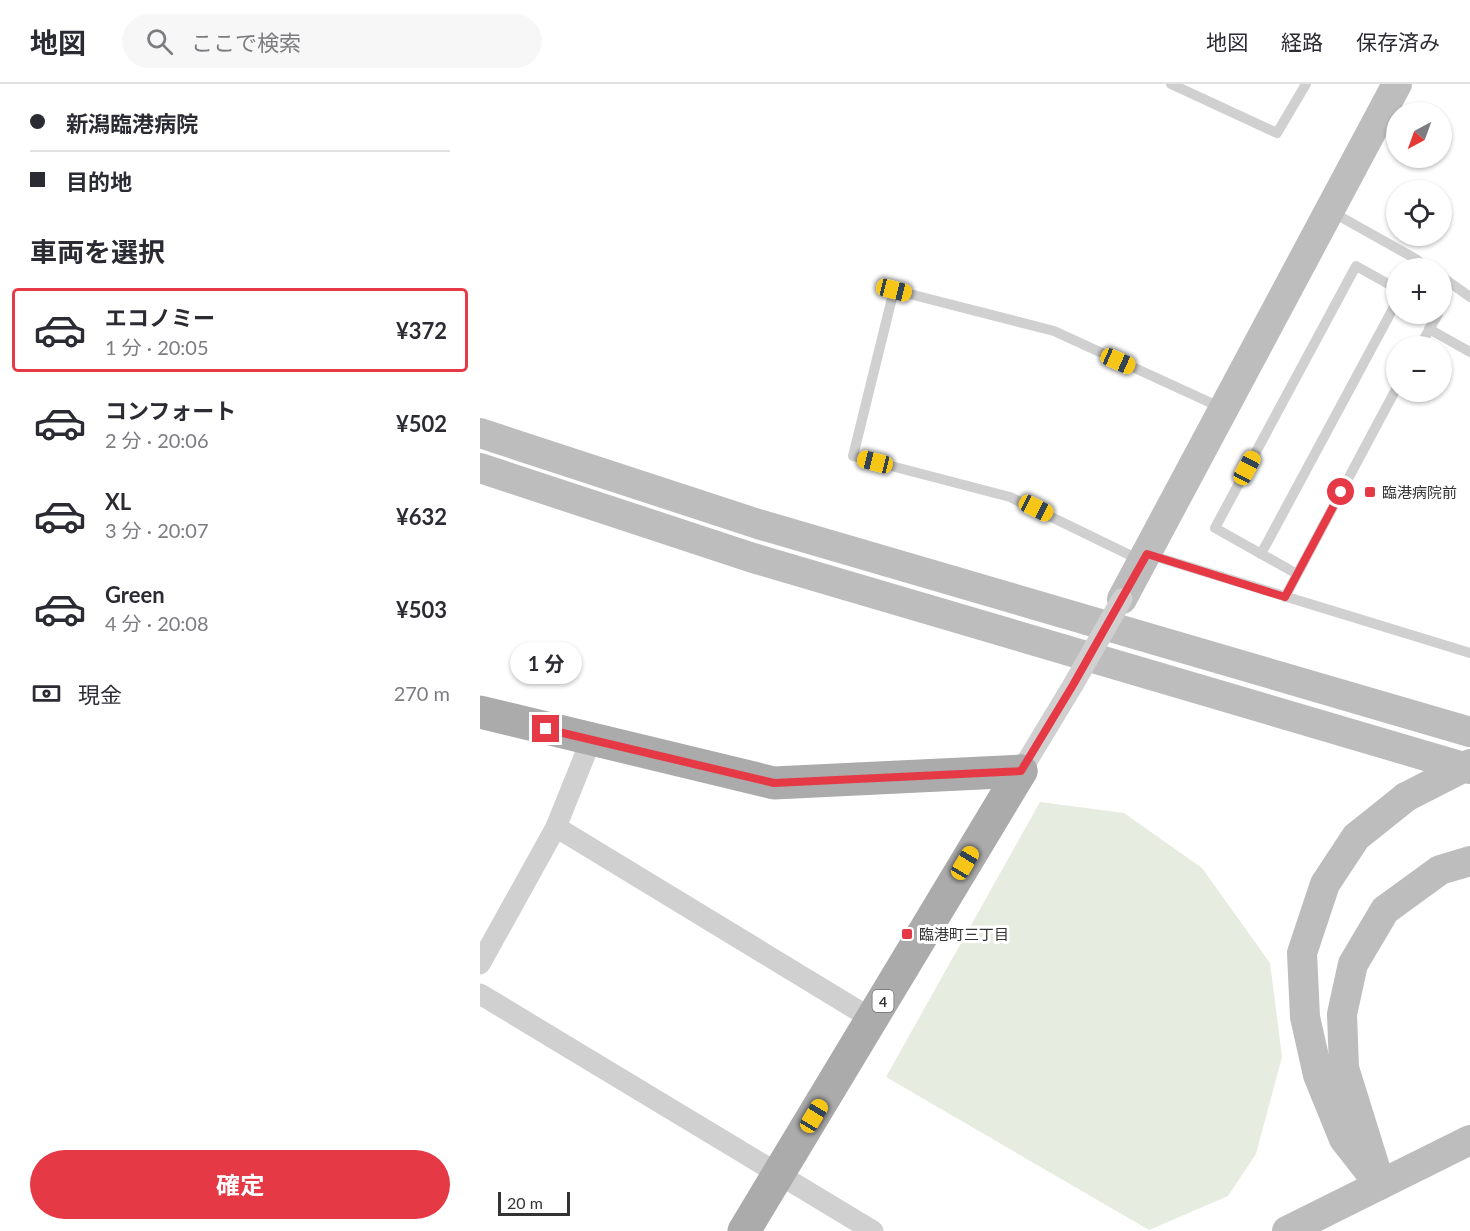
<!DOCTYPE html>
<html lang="ja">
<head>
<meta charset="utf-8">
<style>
	body { margin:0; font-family:Lato,"Noto Sans JP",sans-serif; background:#f7f7f7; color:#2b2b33; height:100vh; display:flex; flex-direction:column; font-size:22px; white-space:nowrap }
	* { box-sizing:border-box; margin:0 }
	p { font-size:20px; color:#7c7c81 }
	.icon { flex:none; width:33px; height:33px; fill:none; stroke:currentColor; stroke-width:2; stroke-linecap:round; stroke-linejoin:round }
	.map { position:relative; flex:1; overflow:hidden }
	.panel { display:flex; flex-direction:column; background:#fff; width:480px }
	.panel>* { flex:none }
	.top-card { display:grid; align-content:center; height:132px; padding:0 30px; background:#fff }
	.needle { width:39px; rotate:221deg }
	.controls { position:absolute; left:906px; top:18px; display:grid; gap:12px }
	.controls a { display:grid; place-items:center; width:66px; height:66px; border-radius:50%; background:#fff; box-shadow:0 2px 4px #0004; font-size:30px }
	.scale { position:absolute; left:18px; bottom:15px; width:72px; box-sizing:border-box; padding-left:6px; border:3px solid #333; border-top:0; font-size:16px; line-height:21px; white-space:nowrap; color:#333; -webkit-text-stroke:4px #fff; paint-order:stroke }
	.end { position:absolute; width:27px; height:27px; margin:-14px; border:8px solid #e63946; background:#fff; box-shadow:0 0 0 3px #fff }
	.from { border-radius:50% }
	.bubble { position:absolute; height:42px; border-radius:21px; background:#fff; box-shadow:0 2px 4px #0004; font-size:20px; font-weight:700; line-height:42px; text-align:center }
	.car { position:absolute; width:18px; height:36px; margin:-18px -9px; border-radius:8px; box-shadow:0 0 4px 2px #0007; background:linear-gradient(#f5c518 24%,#345 0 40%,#f5c518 0 76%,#345 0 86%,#f5c518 0) }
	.top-card b { display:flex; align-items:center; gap:21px; height:57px; font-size:22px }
	.top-card b+b { border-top:2px solid #e1e1e2 }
	.top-card i { width:15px; height:15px; background:#2b2b33 }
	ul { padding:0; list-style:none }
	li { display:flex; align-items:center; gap:18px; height:84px; margin:0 12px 9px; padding:0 18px; border:3px solid transparent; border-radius:6px }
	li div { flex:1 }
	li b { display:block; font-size:22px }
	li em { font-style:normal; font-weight:700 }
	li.selected { border-color:#e63946 }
	li>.icon { width:54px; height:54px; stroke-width:1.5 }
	h2 { padding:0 30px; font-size:27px; line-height:72px }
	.pay { display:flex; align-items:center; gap:15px; height:66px; padding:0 30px; font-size:22px }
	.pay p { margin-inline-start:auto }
	.cta { display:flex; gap:12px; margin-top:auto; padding:12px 30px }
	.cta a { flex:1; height:69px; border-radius:36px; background:#e63946; color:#fff; font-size:24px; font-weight:700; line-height:69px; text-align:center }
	header { display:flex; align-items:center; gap:36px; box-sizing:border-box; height:84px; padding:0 30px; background:#fff; border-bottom:2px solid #e1e1e2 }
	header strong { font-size:28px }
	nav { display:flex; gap:33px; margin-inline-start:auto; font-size:21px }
	.search { width:420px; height:54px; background:#f7f7f7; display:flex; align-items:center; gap:15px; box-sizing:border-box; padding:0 21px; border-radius:33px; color:#7c7c81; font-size:22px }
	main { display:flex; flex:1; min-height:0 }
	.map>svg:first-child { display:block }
	.green { fill:#e6ecdf }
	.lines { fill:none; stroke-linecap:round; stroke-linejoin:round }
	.lane { stroke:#d0d0d0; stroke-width:10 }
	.street { stroke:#d0d0d0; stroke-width:21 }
	.secondary { stroke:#bdbdbd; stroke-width:30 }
	.primary { stroke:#ababab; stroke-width:33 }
	.street-bridge { stroke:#d0d0d0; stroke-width:21 }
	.secondary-bridge { stroke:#bdbdbd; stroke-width:30 }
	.route { stroke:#e63946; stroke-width:8 }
	.poi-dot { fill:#e63946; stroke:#fff; stroke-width:2 }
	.labels { text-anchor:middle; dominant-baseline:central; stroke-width:6; stroke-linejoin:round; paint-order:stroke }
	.shield { fill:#fff; stroke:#707070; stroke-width:1.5 }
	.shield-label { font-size:14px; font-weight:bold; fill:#333 }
	.poi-label { font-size:15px; fill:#333; stroke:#fff; text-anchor:start }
</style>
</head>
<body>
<header>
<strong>地図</strong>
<div class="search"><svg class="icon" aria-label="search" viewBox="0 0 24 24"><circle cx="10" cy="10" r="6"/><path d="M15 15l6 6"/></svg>ここで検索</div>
<nav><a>地図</a><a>経路</a><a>保存済み</a></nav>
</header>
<main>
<section class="panel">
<div class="top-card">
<b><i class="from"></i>新潟臨港病院</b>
<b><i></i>目的地</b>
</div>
<h2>車両を選択</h2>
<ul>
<li class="selected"><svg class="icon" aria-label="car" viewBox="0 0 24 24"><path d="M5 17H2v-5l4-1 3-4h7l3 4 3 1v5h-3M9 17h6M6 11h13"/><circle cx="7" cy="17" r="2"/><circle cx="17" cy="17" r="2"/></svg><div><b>エコノミー</b><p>1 分 · 20:05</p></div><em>¥372</em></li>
<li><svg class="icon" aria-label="car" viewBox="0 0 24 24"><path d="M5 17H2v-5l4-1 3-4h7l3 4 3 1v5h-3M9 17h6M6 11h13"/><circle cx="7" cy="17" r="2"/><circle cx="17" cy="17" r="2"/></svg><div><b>コンフォート</b><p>2 分 · 20:06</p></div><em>¥502</em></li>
<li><svg class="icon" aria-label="car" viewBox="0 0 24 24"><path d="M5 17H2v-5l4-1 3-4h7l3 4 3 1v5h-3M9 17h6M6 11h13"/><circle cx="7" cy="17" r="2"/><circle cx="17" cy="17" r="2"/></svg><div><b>XL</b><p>3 分 · 20:07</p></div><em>¥632</em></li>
<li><svg class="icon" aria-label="car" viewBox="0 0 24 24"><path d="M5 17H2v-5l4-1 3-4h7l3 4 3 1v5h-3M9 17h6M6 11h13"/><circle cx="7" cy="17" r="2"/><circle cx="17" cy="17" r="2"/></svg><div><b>Green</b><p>4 分 · 20:08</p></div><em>¥503</em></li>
</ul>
<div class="pay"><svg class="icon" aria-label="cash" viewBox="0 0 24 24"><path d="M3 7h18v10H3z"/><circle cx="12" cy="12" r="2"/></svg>現金<p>270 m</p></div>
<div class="cta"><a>確定</a></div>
</section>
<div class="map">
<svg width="990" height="1147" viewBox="0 0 990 1147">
	<rect width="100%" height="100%" fill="#fff"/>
	<!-- green -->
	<polygon class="green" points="560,718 644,729 722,784 790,879 802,973 776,1070 748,1112 669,1146 406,993"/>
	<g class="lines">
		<!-- lane -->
		<g class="lane">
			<polyline points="691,0 797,49 826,0"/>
			<polyline points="852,128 936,175 947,184"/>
			<polyline points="962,193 990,213"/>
			<polyline points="949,245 990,268"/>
			<polyline points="940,262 958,230"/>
			<polyline points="667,470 990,569"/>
			<polyline points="781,470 916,219"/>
			<polyline points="660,476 530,413 373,372 414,206 574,247 742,324"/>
			<polyline points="817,490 735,444 876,182 912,202 916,209"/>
			<polyline points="805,513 916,305"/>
		</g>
		<!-- street -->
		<g class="street">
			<polyline points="541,687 593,601"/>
			<polyline points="76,743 392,935"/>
			<polyline points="0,880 76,743 111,656"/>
			<polyline points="0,910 393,1147"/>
		</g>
		<!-- secondary -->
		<g class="secondary">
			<polyline points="0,349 278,440 990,648"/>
			<polyline points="0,384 273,474 990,685"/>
			<polyline points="642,515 917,0"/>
			<polyline points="897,1090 864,984 862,930 873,880 905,826 960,786 990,777"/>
			<polyline points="900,1101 864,1055 838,991 825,933 822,869 845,800 876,753 926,713"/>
			<polyline points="807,1147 990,1056"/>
		</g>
		<!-- primary -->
		<g class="primary">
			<polyline points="0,628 294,699 541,687"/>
			<polyline points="264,1147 541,687"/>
		</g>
		<!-- street-bridge -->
		<polyline class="street-bridge" points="593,601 642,515"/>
		<!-- secondary-bridge -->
		<polyline class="secondary-bridge" points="926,713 990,680"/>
	</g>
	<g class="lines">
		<!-- route -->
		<polyline class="route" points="66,645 294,699 541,687 593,601 667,470 805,513 861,408"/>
	</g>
	<!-- markers -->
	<g class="poi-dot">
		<rect x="884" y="402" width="12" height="12" rx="3"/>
		<rect x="421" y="844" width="12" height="12" rx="3"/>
	</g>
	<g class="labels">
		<!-- shield labels -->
		<rect class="shield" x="392.5" y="906" width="21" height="22" rx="4.5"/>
		<g class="shield-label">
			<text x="403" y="917">4</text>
		</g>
		<!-- poi labels -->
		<g class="poi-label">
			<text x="902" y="408">臨港病院前</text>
			<text x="439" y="850">臨港町三丁目</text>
		</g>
	</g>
</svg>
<div class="controls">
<a><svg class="needle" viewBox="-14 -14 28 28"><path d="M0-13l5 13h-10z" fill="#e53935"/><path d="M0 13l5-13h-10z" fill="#7c7c81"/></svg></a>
<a><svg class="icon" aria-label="locate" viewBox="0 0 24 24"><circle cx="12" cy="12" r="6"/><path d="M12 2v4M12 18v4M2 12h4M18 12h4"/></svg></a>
<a>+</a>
<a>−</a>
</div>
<div class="scale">20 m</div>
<i class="end from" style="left:861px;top:408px"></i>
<i class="end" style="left:66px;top:645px"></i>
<div class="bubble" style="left:30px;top:558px;width:72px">1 分</div>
<i class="car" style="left:414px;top:206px;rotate:104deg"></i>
<i class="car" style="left:638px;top:277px;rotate:114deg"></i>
<i class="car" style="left:395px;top:378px;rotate:284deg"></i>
<i class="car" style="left:767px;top:384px;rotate:28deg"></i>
<i class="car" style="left:556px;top:424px;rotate:117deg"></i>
<i class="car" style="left:485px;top:779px;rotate:31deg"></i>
<i class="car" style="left:334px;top:1032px;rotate:31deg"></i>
</div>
</main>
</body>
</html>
